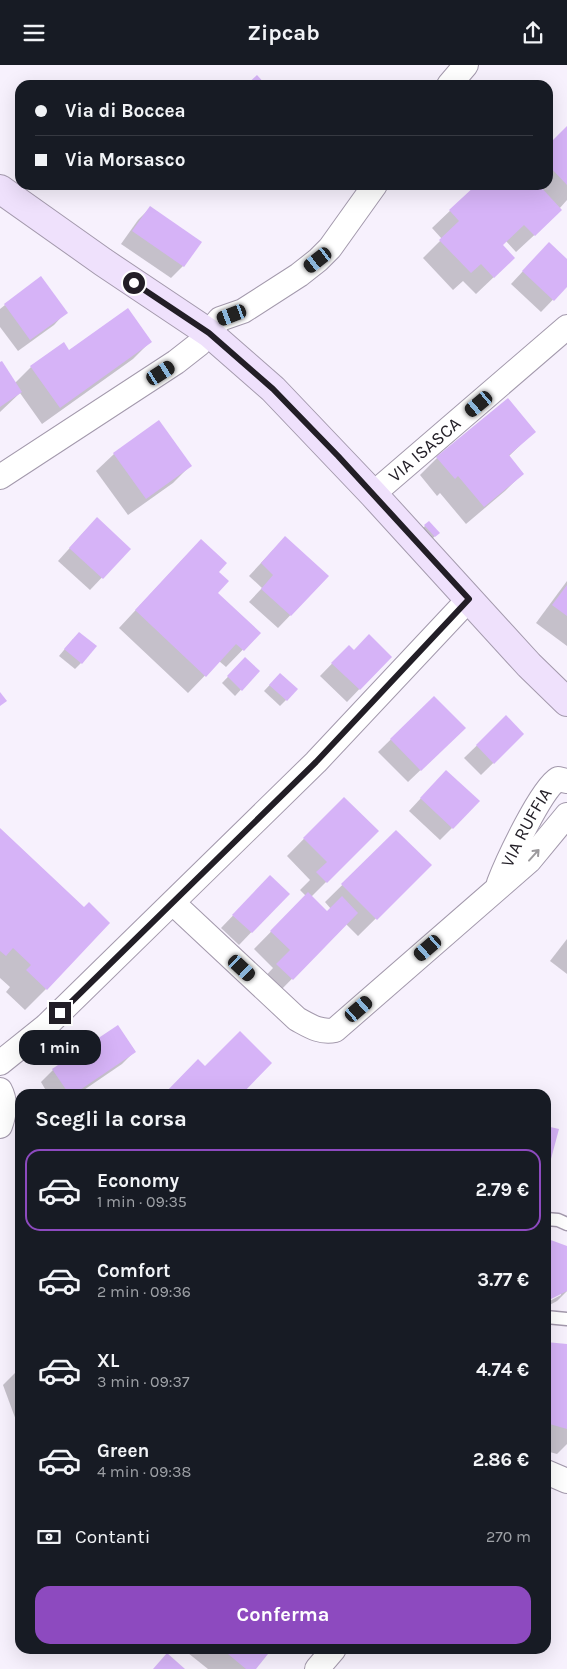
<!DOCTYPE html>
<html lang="it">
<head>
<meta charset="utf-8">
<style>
	body { margin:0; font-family:Karla,sans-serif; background:#20242c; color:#f1f3f6; height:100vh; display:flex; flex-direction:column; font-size:19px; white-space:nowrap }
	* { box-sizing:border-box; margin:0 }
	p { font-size:16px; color:#9ea1a6 }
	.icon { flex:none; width:28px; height:28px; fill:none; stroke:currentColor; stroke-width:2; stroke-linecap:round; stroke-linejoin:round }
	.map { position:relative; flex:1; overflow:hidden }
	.details { position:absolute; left:15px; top:1024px; width:536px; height:565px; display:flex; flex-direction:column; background:#171b24; border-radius:15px; box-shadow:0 5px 20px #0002 }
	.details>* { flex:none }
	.hud { position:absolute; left:15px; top:15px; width:538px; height:110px; border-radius:15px; box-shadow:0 5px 20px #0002; display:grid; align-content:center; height:110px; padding:0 20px; background:#171b24 }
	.end { position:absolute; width:22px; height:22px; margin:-11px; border:6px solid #221e26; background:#fff; box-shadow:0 0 0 2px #fff }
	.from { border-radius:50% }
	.bubble { position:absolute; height:35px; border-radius:15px; background:#171b24; box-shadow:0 5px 20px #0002; font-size:16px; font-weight:700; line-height:35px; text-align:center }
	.car { position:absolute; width:15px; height:30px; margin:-15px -8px; border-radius:6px; box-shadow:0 0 4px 1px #0007; background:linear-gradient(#222 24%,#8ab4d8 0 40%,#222 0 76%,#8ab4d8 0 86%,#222 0) }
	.hud b { display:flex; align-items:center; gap:18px; height:48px; font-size:19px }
	.hud b+b { border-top:1px solid #363941 }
	.hud i { width:12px; height:12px; background:#f1f3f6 }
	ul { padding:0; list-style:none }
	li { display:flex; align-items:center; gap:15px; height:82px; margin:0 10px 8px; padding:0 10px; border:2px solid transparent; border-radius:15px }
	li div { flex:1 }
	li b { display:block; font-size:19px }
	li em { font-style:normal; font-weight:700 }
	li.on { border-color:#8d4abf }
	li>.icon { width:45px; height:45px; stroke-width:1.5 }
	h2 { padding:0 20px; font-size:22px; line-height:60px }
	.pay { display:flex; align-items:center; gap:12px; height:55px; padding:0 20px; font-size:19px }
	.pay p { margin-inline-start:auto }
	.button { display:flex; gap:10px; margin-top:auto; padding:10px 20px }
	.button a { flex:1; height:58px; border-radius:15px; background:#8d4abf; color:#fff; font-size:20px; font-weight:700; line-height:58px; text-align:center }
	header { display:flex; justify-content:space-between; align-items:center; height:65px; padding:0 20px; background:#171b24; font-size:22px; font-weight:700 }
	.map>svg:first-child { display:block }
	.shadow { fill:#0003 }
	.building { fill:#d6b3f7 }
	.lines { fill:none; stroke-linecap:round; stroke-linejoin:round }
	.service-casing { stroke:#a399ac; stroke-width:15 }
	.minor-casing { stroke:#a399ac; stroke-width:26 }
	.secondary-casing { stroke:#a399ac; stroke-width:30 }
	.service { stroke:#fff; stroke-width:12 }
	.minor { stroke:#fff; stroke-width:24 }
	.secondary { stroke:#efe1fc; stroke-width:28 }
	.oneway { stroke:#9c9a9d }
	.route { stroke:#221e26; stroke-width:6 }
	.labels { text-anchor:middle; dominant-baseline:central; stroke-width:4.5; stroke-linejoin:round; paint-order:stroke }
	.street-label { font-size:18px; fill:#221e26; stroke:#f7f1fd }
</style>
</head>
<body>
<header><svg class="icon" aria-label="menu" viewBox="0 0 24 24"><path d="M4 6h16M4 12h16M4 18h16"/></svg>Zipcab<svg class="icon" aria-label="share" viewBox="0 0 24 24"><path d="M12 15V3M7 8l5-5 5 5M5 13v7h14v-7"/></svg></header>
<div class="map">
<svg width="567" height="1604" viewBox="0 0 567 1604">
	<rect width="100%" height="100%" fill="#f7f1fd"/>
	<!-- shadow -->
	<g class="shadow">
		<polygon points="567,63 567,135 543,162 516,187 506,176 502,180 496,210 476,229 463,216 453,225 423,193 442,174 432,163 477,120 548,120 548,82"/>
		<polygon points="150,143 200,177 183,201 171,213 121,179 138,155"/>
		<polygon points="537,191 567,196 567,220 541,247 511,219"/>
		<polygon points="5,240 66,247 54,260 18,286 0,262 0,244"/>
		<polygon points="150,277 133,294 42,359 20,328 0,347 0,299 15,318 31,302 69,286"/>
		<polygon points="158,357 190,401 173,418 128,450 96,406 114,389"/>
		<polygon points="534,367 508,392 522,409 505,426 466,459 440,428 437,431 420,410 437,393"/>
		<polygon points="429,457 438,468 429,477 419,467"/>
		<polygon points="85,466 129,484 90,525 58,496"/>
		<polygon points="273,485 327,512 278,563 249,537 262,523 249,511"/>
		<polygon points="184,493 217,507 216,528 259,568 226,602 219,596 188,628 119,563"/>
		<polygon points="567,516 567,581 536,558"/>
		<polygon points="73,574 81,598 75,604 59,591"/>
		<polygon points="349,581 354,586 390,592 347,637 320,611"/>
		<polygon points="245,594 258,606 235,631 222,618"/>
		<polygon points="280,609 297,624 280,641 264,626"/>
		<polygon points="434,632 452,675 408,717 378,687"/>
		<polygon points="506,652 523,669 481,710 464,693"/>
		<polygon points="434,719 452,763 440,775 409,746"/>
		<polygon points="344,733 377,766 311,832 327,848 331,844 325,837 396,767 430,800 358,871 346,859 275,931 260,917 273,903 254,884 306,831 300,825 310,815 287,791"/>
		<polygon points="0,765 46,924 25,945 6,927 10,922 0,913"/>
		<polygon points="270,812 288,829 239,880 221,863"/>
		<polygon points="567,874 567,909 550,896"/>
		<polygon points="118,962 135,986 122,999 78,1029 48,1029 41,1017 53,1005"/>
		<polygon points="546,1176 567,1182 567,1226 557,1236 546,1242 546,1238 561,1230 561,1227 546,1236"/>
		<polygon points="546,1279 567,1280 567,1379 557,1389 546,1386"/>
		<polygon points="20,1303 20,1357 17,1358 3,1320"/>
		<polygon points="183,1584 271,1584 254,1604 208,1604"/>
	</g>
	<!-- building -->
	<g class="building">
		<polygon points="257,10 266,20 246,20"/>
		<polygon points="567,61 567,120 548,100 548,80"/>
		<polygon points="476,120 539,120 562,145 535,171 524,160 503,180 515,193 494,213 481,199 471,208 439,175 459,156 449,145"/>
		<polygon points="150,141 202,177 184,202 132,166"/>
		<polygon points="549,177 567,194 567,222 554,236 522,206"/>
		<polygon points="41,211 68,248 30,275 4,239"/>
		<polygon points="128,243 152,277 60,343 30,301 64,277 69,285"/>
		<polygon points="2,296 22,327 0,342 0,297"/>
		<polygon points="508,333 536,367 509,390 524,409 484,442 458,411 455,414 436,392"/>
		<polygon points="159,355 192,401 146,434 113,388"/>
		<polygon points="97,452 131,484 103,514 69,483"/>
		<polygon points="429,456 440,468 435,472 424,460"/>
		<polygon points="285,471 329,511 291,551 261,524 273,510 261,498"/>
		<polygon points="201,474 227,498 219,507 229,516 218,528 261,568 244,586 236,579 206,612 135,545"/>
		<polygon points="567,520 567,551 552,540"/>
		<polygon points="79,567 97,581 82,599 64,584"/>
		<polygon points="369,569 392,592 360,625 331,598 349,580 354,585"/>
		<polygon points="245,592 260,606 242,626 227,611"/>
		<polygon points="280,608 298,624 287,636 269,620"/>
		<polygon points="0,627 7,636 0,641"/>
		<polygon points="434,631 466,663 421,706 390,674"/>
		<polygon points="506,650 524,669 494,699 476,680"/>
		<polygon points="446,705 480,736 453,764 420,733"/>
		<polygon points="344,732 379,766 327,818 316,807 327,797 303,773"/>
		<polygon points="0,763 84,842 89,837 110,858 47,925 26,905 31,900 13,883 6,891 0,886"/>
		<polygon points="396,765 432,800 377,855 341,819"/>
		<polygon points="270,810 290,829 252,868 232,850"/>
		<polygon points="308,827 327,846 342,831 358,848 293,915 276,899 290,885 270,866"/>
		<polygon points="118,960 136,987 74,1029 69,1029 52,1004"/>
		<polygon points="240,966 272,998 242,1029 164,1029 198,994 205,1001"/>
		<polygon points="546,1061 559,1064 547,1109 546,1109"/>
		<polygon points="548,1174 567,1181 567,1226 551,1234 546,1232 546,1175"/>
		<polygon points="546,1277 567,1279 567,1364 546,1358"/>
		<polygon points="222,1584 272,1584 256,1604 246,1604"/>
		<polygon points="167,1588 185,1604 153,1604"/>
	</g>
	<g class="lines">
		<defs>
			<g id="service">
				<polyline points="546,1154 558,1155 567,1159"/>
				<polyline points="546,1252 567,1254"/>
			</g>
			<g id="minor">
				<polyline points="449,20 466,0"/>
				<polyline points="0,412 176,297 199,279 220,254 243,246 299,210 318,195 330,183 375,120"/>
				<path id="s1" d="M373 429 567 262"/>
				<path id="s2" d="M499 818C507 797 541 724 558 714L567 716"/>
				<path d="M173 838 297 954C310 961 320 968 335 965L529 796 567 750"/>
				<polyline points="0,998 46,961 316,697 469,534"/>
				<path d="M0 1025C6 1036 4 1050 0 1061"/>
				<polyline points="546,1407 567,1416"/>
				<polyline points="317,1604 334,1584"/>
			</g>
			<polyline id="secondary" points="0,124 103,197 209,268 273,324 373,429 529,600 567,637"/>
		</defs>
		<!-- service casing -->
		<use href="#service" class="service-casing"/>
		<!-- minor casing -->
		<use href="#minor" class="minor-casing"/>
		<!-- secondary casing -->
		<use href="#secondary" class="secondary-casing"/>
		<!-- service -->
		<use href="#service" class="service"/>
		<!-- minor -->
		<use href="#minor" class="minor"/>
		<!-- secondary -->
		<use href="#secondary" class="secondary"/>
	</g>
	<!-- one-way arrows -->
	<defs><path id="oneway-shaft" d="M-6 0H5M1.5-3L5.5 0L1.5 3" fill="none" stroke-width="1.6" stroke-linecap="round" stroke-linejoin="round" transform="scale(1.25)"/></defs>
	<use class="oneway" href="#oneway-shaft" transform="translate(534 790) rotate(-48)"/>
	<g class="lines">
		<!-- route -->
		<polyline class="route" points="60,948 316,697 469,534 338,391 273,324 209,268 134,218"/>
	</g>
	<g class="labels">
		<!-- street labels -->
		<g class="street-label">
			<text stroke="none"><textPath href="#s1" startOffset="68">VIA ISASCA</textPath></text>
			<text stroke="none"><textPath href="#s2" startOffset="62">VIA RUFFIA</textPath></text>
		</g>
	</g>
</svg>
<i class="end from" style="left:134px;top:218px"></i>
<i class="end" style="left:60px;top:948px"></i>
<div class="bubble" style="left:19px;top:965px;width:82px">1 min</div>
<i class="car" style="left:318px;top:195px;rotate:232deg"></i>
<i class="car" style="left:232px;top:250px;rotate:249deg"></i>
<i class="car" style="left:161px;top:308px;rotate:57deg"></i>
<i class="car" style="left:479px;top:339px;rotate:230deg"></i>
<i class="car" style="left:428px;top:883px;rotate:229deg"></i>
<i class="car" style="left:242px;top:903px;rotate:133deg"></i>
<i class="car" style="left:359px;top:944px;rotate:49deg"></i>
<div class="hud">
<b><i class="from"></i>Via di Boccea</b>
<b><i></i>Via Morsasco</b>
</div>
<section class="details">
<h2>Scegli la corsa</h2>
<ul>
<li class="on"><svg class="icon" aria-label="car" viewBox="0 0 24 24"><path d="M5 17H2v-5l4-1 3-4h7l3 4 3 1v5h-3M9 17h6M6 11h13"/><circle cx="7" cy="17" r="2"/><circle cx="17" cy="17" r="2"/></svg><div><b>Economy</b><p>1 min · 09:35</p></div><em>2.79 €</em></li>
<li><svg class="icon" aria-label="car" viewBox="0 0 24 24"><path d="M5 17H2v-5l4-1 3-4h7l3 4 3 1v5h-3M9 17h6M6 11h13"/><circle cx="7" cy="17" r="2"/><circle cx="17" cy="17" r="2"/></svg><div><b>Comfort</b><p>2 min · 09:36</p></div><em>3.77 €</em></li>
<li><svg class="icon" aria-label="car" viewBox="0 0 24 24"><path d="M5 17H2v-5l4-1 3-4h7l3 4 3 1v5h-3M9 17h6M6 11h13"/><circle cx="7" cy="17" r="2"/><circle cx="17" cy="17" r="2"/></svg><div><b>XL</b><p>3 min · 09:37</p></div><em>4.74 €</em></li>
<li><svg class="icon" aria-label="car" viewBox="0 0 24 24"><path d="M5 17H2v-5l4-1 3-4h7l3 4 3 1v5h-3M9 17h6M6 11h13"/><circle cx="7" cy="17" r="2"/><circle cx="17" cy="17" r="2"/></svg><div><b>Green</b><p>4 min · 09:38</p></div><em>2.86 €</em></li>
</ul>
<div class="pay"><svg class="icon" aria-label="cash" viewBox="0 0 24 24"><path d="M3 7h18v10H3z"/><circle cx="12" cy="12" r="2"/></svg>Contanti<p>270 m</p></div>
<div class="button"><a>Conferma</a></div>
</section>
</div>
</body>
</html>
